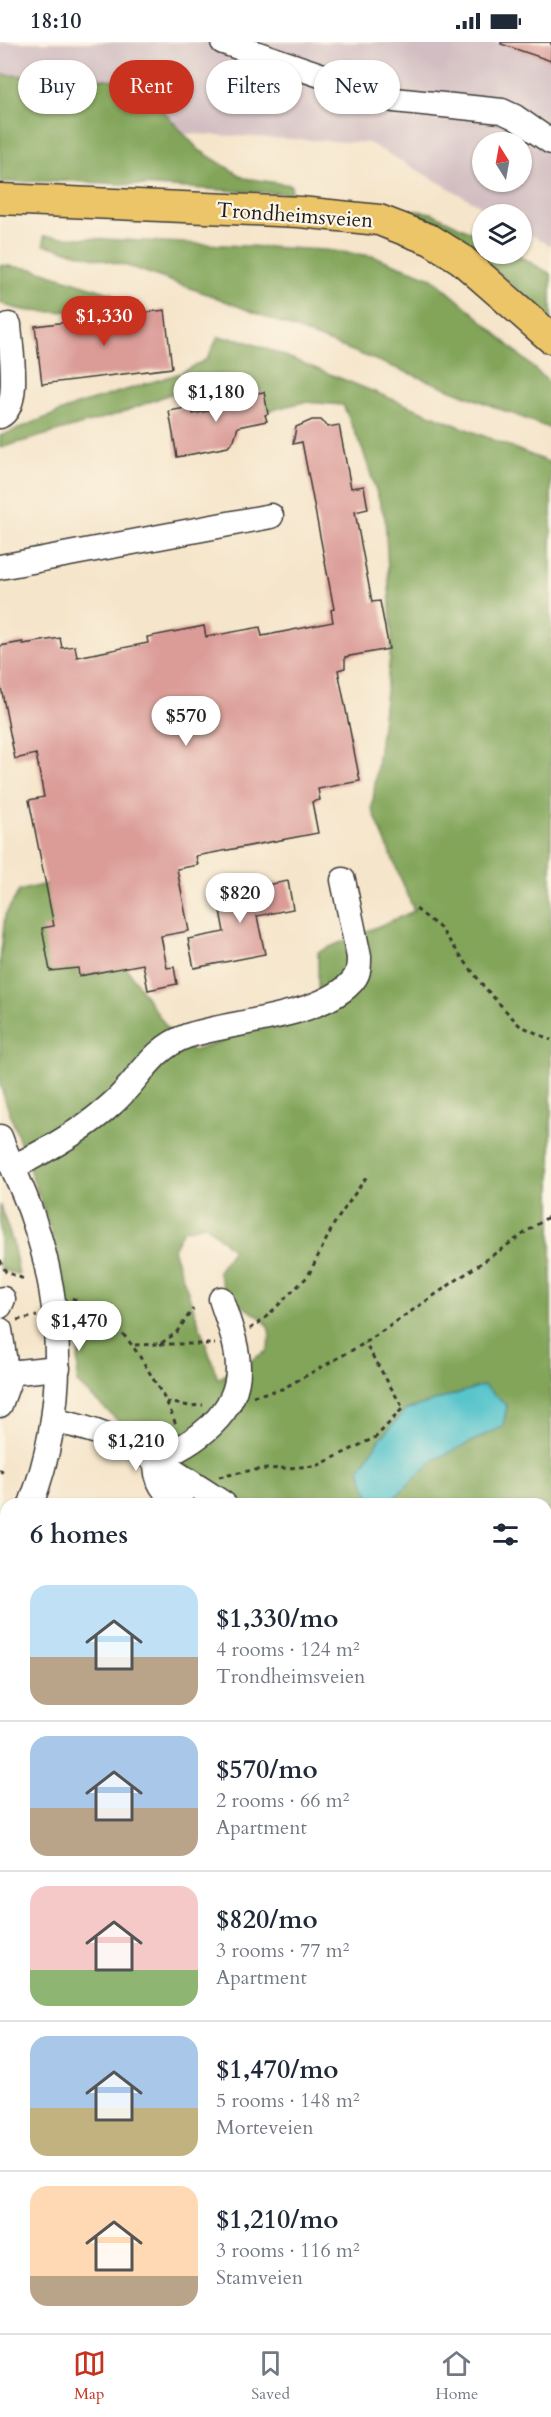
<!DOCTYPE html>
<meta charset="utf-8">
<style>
body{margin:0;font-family:Cardo,serif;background:#f2f2f3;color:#1f2937;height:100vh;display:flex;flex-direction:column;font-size:22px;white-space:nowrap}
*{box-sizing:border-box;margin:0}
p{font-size:20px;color:#747a83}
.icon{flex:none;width:33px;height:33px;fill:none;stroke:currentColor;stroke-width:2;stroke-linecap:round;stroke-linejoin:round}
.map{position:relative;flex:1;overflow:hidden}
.panel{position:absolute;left:0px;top:1456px;width:552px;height:836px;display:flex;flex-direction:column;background:#fff;border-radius:18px 18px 0 0;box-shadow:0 2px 4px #0004}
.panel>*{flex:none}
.top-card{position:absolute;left:18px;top:18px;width:516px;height:54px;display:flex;gap:12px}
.needle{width:39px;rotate:349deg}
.controls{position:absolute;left:472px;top:90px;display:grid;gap:12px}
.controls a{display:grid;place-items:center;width:60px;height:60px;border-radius:50%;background:#fff;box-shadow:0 2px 4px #0004;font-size:30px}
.price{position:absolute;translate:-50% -51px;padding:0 14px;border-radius:21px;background:#fff;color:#222;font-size:20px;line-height:39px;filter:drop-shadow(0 2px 3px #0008)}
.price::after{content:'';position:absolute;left:50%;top:36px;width:18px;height:14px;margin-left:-9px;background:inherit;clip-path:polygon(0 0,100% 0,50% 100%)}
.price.selected{background:#c8321e;color:#fff}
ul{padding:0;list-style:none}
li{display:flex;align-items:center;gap:18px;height:150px;padding:0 30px}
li+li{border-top:2px solid #e0e1e3}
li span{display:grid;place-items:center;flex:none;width:168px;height:120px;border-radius:18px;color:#555}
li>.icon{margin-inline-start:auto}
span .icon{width:72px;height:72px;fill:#fffc;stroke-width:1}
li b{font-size:26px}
h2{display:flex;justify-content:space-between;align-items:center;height:72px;padding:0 30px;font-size:26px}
.pill{padding:0 21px;border-radius:27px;background:#fff;box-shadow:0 2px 4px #0004;font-size:21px;line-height:54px}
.pill.selected{background:#c8321e;color:#fff}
.status{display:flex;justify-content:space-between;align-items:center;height:42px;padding:0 30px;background:#fff;direction:ltr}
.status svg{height:16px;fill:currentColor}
.menu{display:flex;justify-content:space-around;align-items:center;height:84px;border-top:2px solid #e0e1e3;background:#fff;font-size:16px;color:#747a83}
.menu a{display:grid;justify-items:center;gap:3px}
.menu .selected{color:#c8321e}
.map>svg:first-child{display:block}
</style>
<div class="status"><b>18:10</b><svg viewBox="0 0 49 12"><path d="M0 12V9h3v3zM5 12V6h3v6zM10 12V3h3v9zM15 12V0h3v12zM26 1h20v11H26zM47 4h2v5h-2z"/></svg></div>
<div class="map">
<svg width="551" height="2291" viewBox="0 0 551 2291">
<rect width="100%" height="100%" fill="#fcf5e5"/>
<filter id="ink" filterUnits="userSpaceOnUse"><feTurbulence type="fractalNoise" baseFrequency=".0167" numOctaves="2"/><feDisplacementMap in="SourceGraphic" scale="12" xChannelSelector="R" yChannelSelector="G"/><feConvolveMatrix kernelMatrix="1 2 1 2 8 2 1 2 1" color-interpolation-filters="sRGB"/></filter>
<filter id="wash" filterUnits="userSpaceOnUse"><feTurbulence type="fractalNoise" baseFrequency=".008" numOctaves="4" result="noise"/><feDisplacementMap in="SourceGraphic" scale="24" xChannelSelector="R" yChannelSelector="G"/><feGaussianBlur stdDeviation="1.35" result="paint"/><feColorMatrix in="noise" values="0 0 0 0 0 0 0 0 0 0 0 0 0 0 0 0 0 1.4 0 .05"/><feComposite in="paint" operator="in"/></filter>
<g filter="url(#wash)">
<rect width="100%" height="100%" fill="#f5e5ca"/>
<!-- industrial -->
<path fill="#d2bec2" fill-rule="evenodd" d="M0 0H551V204L522 188V172H495L369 101 0 82ZM483 100H522V140H483Z"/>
<!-- green -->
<g fill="#a3be64" stroke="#606d40" stroke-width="1.5">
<path d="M546 2008 551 2010V2063L546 2065Z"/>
<path d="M126 2286H188V2291H127Z"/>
</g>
<!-- forest -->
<g fill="#82a55a" stroke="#4f603b" stroke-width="1.5" fill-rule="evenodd">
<path d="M0 33 89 35 137 41 199 108 244 136 291 143 292 152 68 139 0 140Z"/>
<path d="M410 168 432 171 483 196V212H515L551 232V278L527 255 464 203 423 182Z"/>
<path d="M44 194 325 208 373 214 432 236 477 274 551 342V387L207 252 131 225 44 203Z"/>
<path d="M0 223 34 227 113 252 106 266C71 268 33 276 0 261Z"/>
<path d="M218 295 239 297 275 310 551 421V1467L546 1469V1462H237L137 1396 77 1341 80 1284 65 1269 62 1238 49 1183 0 1043V919L5 873 19 849 61 838 72 846 172 993 193 1009 318 966V910L414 869 372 767 392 598 385 476 363 409 343 363 304 360 267 369 232 339 181 348 118 372 0 406V394L77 363 181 331 207 317ZM206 1183 233 1208 218 1229C221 1236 223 1249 229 1254 249 1274 279 1272 267 1309L218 1337 173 1207 183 1188ZM507 1364 503 1384 434 1418Z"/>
<path d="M0 1163 13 1201 19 1233 0 1227Z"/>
<path d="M551 1499V1885L546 1888V1500Z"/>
<path d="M6 1744V2133L0 2113V1745Z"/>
</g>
<!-- water -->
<path fill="#58c5cc" stroke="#3a7074" stroke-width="1.5" d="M484 1343 507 1364 503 1384 434 1418 390 1460 370 1458 360 1427 380 1397 406 1368Z"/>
<g id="blocks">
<!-- building -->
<g fill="#db9c98">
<path d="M501 0H551V19L501 2Z"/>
<path d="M165 268 172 326 42 342 35 284Z"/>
<path d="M264 350 268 372 265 373 267 379 238 385 234 398 228 405 177 415 169 369 191 365 193 372 219 367 217 356Z"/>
<path d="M312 378H321L328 385 339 383 351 446 364 444 368 467 355 470 372 560 380 559 389 607 345 615V626L338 628 360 739 318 747 320 758 312 760 318 791 196 814 198 823 177 827 189 889 161 894 167 926 174 925 177 942 148 948 143 922 79 934 78 926 50 929 42 886 54 884 29 758 44 755 36 712 15 717 0 640V604L23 600V602L60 596 62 606 75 604 77 615 148 601 147 595 204 584 206 595 260 585 262 594 333 580 331 568 334 567 302 400 293 402 296 385Z"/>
<path d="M288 839 293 867 257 874 265 912 194 926 188 897 224 890 217 852Z"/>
</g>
</g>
</g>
<g filter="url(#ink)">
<use href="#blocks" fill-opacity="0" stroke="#3d3a36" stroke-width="1.5"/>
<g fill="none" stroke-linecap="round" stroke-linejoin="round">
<!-- minor casing -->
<g stroke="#3d3a36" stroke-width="27">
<g id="minor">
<path d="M223 0 394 58 502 69 515 75 551 100"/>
<path d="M0 374C22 364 10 304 9 283"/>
<path d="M0 525 271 474"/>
<path d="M0 1095C10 1122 24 1148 33 1176 65 1268 66 1370 31 1462"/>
<path d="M13 1125C48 1108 84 1088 113 1061 139 1038 152 1006 187 994 231 979 326 975 354 937 359 931 359 923 359 915L343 838"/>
<path d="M0 1264 3 1257"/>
<path d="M0 1288 8 1341 0 1363"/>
<path d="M8 1331 58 1326"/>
<path d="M54 1379C120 1390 169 1426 224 1462"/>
<path d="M182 1462C163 1450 155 1440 156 1417 194 1403 239 1371 238 1326 238 1303 228 1279 221 1257"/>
<path d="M546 1484 551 1482"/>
<path d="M0 1532 6 1520"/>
<path d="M546 1968 551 1966"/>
<path d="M546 1998 551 1999"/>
<path d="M0 2164 6 2178"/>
<path d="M546 2198 551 2197"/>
<path d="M103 2286 106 2291"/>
<path d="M342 2286 344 2291"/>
<path d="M444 2286 445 2291"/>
<path d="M43 2287 44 2291"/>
<path d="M248 2291V2286"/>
</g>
</g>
<!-- major casing -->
<g stroke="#3d3a36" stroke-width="33">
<path id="major" d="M0 157 300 170 379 178 431 198 461 217 551 296"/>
</g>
<!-- path -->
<g stroke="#3d3a36" stroke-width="3" stroke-dasharray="4.5 4.5" stroke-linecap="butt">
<path d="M416 867 440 886 484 945 519 983 551 998"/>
<path d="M0 1218 6 1230 24 1237"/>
<path d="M72 1256C117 1278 132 1299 156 1342 164 1355 172 1369 176 1384"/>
<path d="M17 1278 37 1274"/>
<path d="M250 1287 264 1277 308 1234 334 1182 367 1134"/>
<path d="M160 1302H215"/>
<path d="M135 1303 160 1302 176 1291 193 1267"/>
<path d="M253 1354 282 1347 365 1301 551 1173"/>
<path d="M166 1360 190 1364 203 1363"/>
<path d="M0 1427 3 1432"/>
<path d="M219 1435 253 1428 317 1424 376 1395 403 1366 365 1301"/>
<path d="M0 1499 6 1486"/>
<path d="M546 1564 551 1566"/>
<path d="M0 2198 6 2205"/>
</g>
<!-- minor -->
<use href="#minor" stroke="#fff" stroke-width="24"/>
<!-- major -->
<use href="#major" stroke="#edc569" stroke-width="30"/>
</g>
</g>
<g text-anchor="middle" stroke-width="4.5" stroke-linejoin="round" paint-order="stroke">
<!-- street labels -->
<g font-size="21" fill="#1c1c1c" stroke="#fcf5e5">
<text transform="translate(295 173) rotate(4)" y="7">Trondheimsveien</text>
</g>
</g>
</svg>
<div class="controls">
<a><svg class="needle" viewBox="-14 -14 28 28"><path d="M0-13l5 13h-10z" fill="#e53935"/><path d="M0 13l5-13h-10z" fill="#747a83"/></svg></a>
<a><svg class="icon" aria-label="layers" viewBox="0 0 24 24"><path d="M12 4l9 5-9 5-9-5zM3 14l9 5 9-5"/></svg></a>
</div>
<b class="price selected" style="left:104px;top:305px">$1,330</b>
<b class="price" style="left:216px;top:381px">$1,180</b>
<b class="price" style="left:186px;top:705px">$570</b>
<b class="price" style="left:240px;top:882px">$820</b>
<b class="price" style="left:79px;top:1310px">$1,470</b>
<b class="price" style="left:136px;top:1430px">$1,210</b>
<div class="top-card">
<a class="pill">Buy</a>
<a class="pill selected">Rent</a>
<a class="pill">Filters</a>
<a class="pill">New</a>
</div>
<section class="panel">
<h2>6 homes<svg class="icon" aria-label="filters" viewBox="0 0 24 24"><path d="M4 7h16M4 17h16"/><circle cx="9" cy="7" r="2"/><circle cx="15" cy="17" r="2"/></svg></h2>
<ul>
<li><span style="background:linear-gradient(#bfe0f5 60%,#b9a48a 0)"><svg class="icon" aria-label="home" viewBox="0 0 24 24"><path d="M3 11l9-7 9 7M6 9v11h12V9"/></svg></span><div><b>$1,330/mo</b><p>4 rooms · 124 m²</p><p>Trondheimsveien</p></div></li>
<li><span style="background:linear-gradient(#a9c7e8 60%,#b9a48a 0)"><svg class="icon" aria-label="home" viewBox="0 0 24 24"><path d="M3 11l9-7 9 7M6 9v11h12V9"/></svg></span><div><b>$570/mo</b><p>2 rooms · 66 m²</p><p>Apartment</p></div></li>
<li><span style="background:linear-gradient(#f6c9c9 70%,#8fb573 0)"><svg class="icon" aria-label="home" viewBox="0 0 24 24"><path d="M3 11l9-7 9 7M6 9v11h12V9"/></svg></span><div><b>$820/mo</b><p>3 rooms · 77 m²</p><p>Apartment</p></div></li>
<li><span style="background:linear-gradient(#a9c7e8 60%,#c2b280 0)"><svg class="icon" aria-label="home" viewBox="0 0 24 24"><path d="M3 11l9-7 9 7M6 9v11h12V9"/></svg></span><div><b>$1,470/mo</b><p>5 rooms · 148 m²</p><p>Morteveien</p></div></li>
<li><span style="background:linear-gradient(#ffd9b3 75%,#b9a48a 0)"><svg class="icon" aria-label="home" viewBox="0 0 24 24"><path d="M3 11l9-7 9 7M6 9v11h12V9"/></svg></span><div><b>$1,210/mo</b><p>3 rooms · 116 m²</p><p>Stamveien</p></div></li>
</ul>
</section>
</div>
<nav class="menu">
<a class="selected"><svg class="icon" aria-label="map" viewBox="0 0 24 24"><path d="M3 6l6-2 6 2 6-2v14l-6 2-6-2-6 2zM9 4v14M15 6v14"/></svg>Map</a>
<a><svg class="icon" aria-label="saved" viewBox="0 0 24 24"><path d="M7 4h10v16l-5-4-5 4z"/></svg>Saved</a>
<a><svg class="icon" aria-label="home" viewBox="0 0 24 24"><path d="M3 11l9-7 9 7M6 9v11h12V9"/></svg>Home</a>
</nav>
